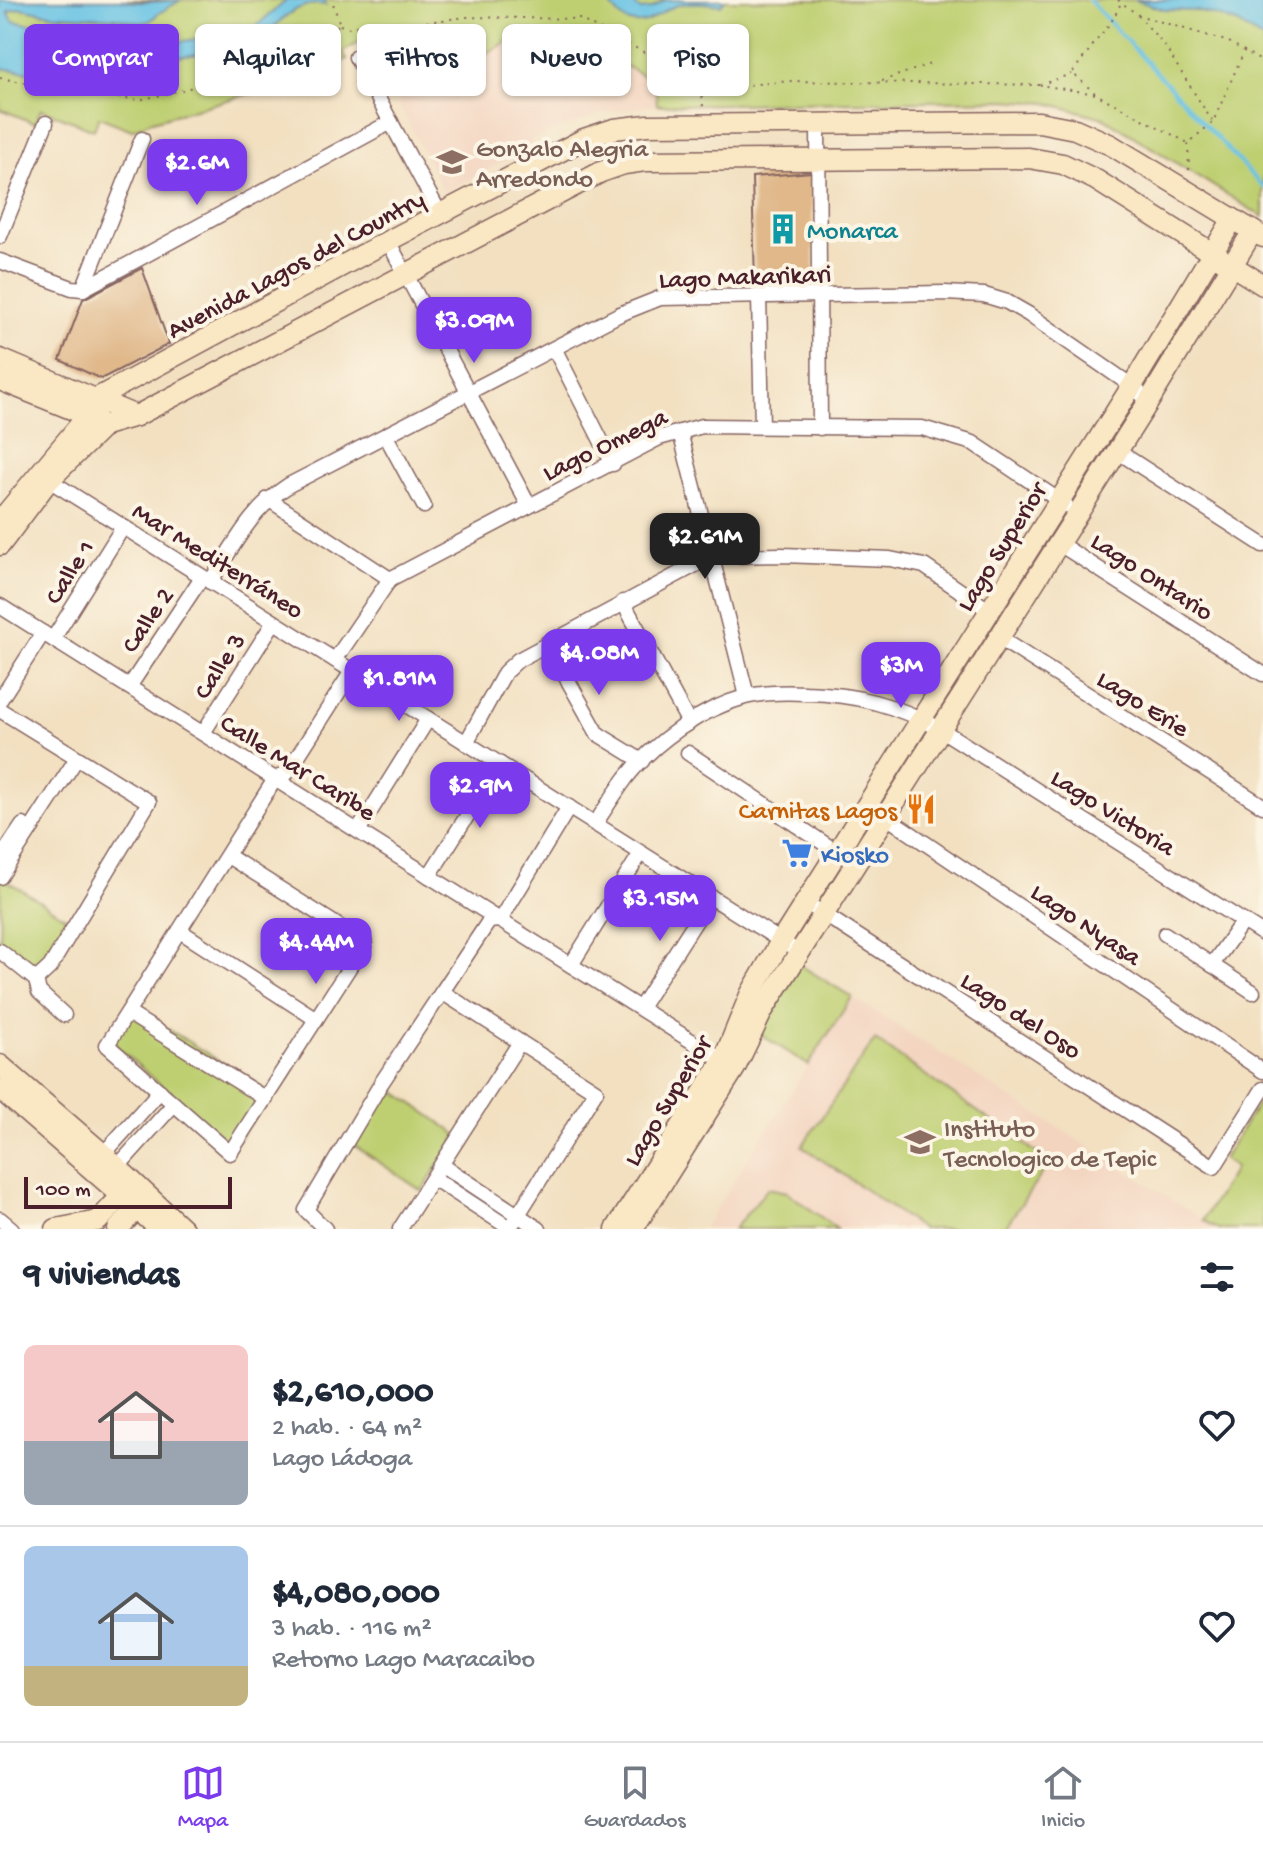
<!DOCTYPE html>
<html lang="es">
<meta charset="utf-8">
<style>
body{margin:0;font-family:"Gochi Hand",sans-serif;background:#f6f6f7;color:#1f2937;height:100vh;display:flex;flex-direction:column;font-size:30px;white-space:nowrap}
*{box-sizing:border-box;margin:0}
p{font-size:26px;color:#747a83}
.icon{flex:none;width:44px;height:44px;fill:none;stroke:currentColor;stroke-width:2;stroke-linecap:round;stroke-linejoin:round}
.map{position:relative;height:1229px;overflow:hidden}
.side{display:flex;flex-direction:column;background:#fff;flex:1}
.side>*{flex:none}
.hud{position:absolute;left:24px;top:24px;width:800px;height:72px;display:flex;gap:16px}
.scale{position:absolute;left:24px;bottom:20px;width:208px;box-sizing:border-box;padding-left:8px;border:4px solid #4a1f2b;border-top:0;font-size:22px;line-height:28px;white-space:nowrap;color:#4a1f2b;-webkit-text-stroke:6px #fcf5e5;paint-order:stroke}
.price{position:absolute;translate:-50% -68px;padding:0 18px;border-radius:16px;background:#7c3aed;color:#fff;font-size:26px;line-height:52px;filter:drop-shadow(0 2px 4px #0008)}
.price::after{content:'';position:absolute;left:50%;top:48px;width:24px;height:18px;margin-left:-12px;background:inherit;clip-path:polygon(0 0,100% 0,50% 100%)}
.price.active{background:#222;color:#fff}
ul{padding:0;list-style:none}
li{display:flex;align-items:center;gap:24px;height:200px;padding:0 24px}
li+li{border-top:2px solid #e0e1e3}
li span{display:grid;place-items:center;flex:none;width:224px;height:160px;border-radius:12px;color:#555}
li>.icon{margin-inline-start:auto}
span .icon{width:96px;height:96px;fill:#fffc;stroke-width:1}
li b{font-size:34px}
h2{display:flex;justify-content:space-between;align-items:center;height:96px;padding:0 24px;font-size:34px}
.tag{padding:0 28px;border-radius:12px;background:#fff;box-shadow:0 2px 6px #0004;font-size:28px;line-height:72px}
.tag.active{background:#7c3aed;color:#fff}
.dock{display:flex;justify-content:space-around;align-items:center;height:112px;border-top:2px solid #e0e1e3;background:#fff;font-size:22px;color:#747a83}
.dock a{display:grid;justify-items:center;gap:4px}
.dock .active{color:#7c3aed}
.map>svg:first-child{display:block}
</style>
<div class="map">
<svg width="1263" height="1229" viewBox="0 0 1263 1229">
<rect width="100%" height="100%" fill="#fcf5e5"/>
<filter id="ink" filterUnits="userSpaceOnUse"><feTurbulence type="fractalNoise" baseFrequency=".0125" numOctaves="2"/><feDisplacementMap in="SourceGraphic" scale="16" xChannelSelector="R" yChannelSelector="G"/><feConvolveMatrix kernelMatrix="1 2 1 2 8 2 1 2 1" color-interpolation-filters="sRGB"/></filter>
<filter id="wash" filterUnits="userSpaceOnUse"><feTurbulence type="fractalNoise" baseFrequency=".006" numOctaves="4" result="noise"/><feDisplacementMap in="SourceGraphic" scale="32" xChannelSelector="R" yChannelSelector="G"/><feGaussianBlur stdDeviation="1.8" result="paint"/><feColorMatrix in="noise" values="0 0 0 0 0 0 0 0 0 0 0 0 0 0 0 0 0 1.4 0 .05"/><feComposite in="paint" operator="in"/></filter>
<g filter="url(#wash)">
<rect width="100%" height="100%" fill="#f2e0c1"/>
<!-- built -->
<g fill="#f3d4bf">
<path d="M515 37 576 38 655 82 657 105 601 113 531 140 534 146 444 192 380 67 483 55Z"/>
<path d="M852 997 1218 1229H703Z"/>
</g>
<!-- green -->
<g fill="#becf71" stroke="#84774e" stroke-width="2">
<path d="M0 0H1263V217L1104 118 1047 103 1005 100 657 105 655 82 575 38 516 37 483 55 380 67 368 37 343 52 347 59 320 74 149 122 132 130 99 117 94 130 41 109 35 123 0 109Z"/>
<path d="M1 877 73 922 36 973 0 943Z"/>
<path d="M800 965 852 997 808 1065 760 1034Z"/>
<path d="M131 1006 269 1092 233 1148 109 1040Z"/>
<path d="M875 1040 1050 1162 1004 1229H922L802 1146Z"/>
<path d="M386 1085 458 1135 422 1191 349 1142Z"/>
<path d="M1263 1095V1229H1218L1203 1220 1235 1168 1223 1159Z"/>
<path d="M768 1188 787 1192 837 1229H734Z"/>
</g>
<!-- water -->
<g fill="#66c2e4" stroke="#587088" stroke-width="2">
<path d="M0 0H124C134 5 167 0 181 0L159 13 150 21 139 23 116 18 56 15 20 8 8 11 13 21 38 26 62 22 74 24 164 44 250 31 287 0H325L326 5C294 0 276 24 258 46L247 43 236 49 162 59 69 33 47 38 40 48 41 60 90 72V80L0 68Z"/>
<path d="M605 0H629L641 10 650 9 666 0H725L721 5C706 3 693 1 678 5 658 11 649 30 627 21 618 17 613 6 605 0Z"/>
<path d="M1135 0H1263V40L1239 24 1218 16 1197 11 1165 10Z"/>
</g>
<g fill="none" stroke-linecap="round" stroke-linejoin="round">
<!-- stream -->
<path stroke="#66c2e4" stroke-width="4" d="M1089 0 1263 187"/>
</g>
<g id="blocks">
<!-- building -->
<g fill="#e0b88a">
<path d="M811 172 814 282H755L752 177Z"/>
<path d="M142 268 169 344 101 379 60 360 83 299Z"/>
</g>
</g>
</g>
<g filter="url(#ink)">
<use href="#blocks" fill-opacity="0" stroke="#856360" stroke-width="2"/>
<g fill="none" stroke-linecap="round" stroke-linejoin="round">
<!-- street casing -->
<g stroke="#856360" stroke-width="17">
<g id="street">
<path d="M356 57 440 214"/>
<path d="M818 123 820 428"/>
<path d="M0 236 46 123"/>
<path d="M388 241 529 506"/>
<path d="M0 261 72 288 83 289 391 122"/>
<path d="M83 289 142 139"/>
<path d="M759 297 762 426"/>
<path d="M555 350 613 464"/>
<path d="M680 432 747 696"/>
<path d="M386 436 424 506"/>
<path d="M1117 451 1263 545"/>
<path d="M41 475 789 946"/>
<path d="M268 499 390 579"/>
<path d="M1058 543 1263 674"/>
<path d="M210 582C235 544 250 510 289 485L620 314 660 298 945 293 984 295 1007 302 1028 314 1132 386 1149 401"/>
<path d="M623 602 689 723"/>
<path d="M0 606 728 1064"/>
<path d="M999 638 1263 806"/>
<path d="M53 639 123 527"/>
<path d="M547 643 598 734 642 761"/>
<path d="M335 660 390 579 659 438 702 426 922 428 973 443 1066 505"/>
<path d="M129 687 202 577"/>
<path d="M0 700 43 633"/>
<path d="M0 710 149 802 50 967 36 980 0 951"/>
<path d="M203 733 274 622"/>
<path d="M466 743 505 672 518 660 712 556 782 555 890 559 924 566 990 611"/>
<path d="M688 753 837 852"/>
<path d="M885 816 1263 1071"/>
<path d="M595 824C605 809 615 793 626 778 654 742 701 709 745 697 764 692 787 692 806 693 855 694 897 705 940 729L1263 934"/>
<path d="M358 831 428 719"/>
<path d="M228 856 365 943 230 1153 107 1045 275 779 287 773 352 671"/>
<path d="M0 859 23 825"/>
<path d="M429 876 500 764"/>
<path d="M0 877 77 758"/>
<path d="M805 902 1214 1167 1263 1089"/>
<path d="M180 931 316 1019"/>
<path d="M1165 934 1253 992"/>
<path d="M571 965 641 853"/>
<path d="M1212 965 1243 921"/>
<path d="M36 980 39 992 64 1015"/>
<path d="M442 992 489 921 500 920 569 807"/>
<path d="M640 1008 711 897"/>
<path d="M128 1013 266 1099"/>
<path d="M99 1159 160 1091"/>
<path d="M442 1165 539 1229"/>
<path d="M111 1174 174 1104"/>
<path d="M433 1178 511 1229"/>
<path d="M0 1219 12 1229"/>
<path d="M325 1229 306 1210 382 1082 442 992 596 1091 509 1229"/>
<path d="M400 1229 520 1042"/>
</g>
</g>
<!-- secondary casing -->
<g stroke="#856360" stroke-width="23">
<g id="secondary">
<path d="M0 359 136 416"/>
<path d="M0 380 96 419"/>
<path d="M0 521 89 414 97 398 388 241 584 139 614 129 647 125 1039 122 1075 129 1111 145 1263 237"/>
<path d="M0 545 49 480 105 425 136 416 601 172 624 164 645 161 1029 158 1063 164 1096 180 1263 285"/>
<path d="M0 1065 103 1154 183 1229"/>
<path d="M0 1089 160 1229"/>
<path d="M56 1229 98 1221 132 1185"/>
<path d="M118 1229 145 1200"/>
<path d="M616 1229 723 1061 750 995 781 941 1132 386 1233 219"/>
<path d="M633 1229 735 1068 763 1010 1149 401 1253 231"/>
</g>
</g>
<!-- path -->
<g stroke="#856360" stroke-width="2" stroke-dasharray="2 6" stroke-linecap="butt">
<path d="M1118 0 1138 15 1229 42 1263 62"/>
<path d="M1138 15 1164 45 1212 121"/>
<path d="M340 25 350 28 363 24 386 27 467 17 579 19 675 68 701 71 703 107"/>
<path d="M0 78 93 95 139 100 187 89 340 25 332 0"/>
<path d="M882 81 933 63"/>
<path d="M1040 85 1071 74"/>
<path d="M702 89 791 81 1039 85 1096 94 1188 143"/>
<path d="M1095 93 1072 73 1113 19 1120 5"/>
<path d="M1189 170 1188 143 1213 122 1245 49"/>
</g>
<!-- street -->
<use href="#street" stroke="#fff" stroke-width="14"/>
<!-- secondary -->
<use href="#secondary" stroke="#fae7c3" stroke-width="20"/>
</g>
</g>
<!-- icons -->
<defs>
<g id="school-bare" transform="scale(2.4)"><path d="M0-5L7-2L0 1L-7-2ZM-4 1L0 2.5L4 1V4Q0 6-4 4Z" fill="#8d6e63" stroke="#fcf5e5" stroke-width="2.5" paint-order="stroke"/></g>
<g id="building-bare" transform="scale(2.4)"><path d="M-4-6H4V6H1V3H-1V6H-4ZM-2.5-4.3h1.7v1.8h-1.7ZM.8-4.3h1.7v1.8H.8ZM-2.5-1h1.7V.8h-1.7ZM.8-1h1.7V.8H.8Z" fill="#0f9aa8" stroke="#fcf5e5" stroke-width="2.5" paint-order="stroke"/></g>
<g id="restaurant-bare" transform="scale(2.4)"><path d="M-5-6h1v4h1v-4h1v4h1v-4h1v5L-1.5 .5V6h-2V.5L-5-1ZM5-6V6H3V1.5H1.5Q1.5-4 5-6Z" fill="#e8710a" stroke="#fcf5e5" stroke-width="2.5" paint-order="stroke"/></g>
<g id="supermarket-bare" transform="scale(2.4)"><path d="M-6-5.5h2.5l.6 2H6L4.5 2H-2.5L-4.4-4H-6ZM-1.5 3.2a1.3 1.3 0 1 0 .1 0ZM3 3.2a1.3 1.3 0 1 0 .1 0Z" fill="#3f7fe0" stroke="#fcf5e5" stroke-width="2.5" paint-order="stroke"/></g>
<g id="university-bare" transform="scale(2.4)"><path d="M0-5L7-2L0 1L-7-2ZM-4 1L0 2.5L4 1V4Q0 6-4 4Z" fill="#8d6e63" stroke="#fcf5e5" stroke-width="2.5" paint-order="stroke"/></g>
</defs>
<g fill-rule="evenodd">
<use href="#school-bare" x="452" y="162"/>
<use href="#building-bare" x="783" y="229"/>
<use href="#restaurant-bare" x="921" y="809"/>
<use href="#supermarket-bare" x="797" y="853"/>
<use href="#university-bare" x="920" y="1142"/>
</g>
<g text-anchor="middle" stroke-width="8" stroke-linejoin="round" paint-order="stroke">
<!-- education labels -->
<g font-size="26" fill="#785e54" stroke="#fcf5e5" text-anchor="start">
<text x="476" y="156">Gonzalo Alegria<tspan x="476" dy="30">Arredondo</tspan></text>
<text x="944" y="1136">Instituto<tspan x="944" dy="30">Tecnologico de Tepic</tspan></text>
</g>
<!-- culture labels -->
<g font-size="26" fill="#0d838f" stroke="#fcf5e5" text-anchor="start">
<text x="807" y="238">Monarca</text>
</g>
<!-- street labels -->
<g font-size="26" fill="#4a1f2b" stroke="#fcf5e5">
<text transform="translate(295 263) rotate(-28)" y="9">Avenida Lagos del Country</text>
<text transform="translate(745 275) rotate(-2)" y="9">Lago Makarikari</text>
<text transform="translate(604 443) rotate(-26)" y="9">Lago Omega</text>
<text transform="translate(1000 546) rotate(-58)" y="9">Lago Superior</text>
<text transform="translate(219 559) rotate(32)" y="9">Mar Mediterráneo</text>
<text transform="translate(68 571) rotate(-58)" y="9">Calle 1</text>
<text transform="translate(1153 575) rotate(33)" y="9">Lago Ontario</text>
<text transform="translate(146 619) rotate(-56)" y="9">Calle 2</text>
<text transform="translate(218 665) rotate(-57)" y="9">Calle 3</text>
<text transform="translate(1144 702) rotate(32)" y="9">Lago Erie</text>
<text transform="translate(299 766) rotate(32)" y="9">Calle Mar Caribe</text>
<text transform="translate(1114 811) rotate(32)" y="9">Lago Victoria</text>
<text transform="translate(1087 923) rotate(34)" y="9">Lago Nyasa</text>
<text transform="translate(1022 1014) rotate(33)" y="9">Lago del Oso</text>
<text transform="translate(666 1100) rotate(-59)" y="9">Lago Superior</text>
</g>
<!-- food labels -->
<g font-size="26" fill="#c56008" stroke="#fcf5e5" text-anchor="end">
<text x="897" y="818">Carnitas Lagos</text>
</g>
<!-- shop labels -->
<g font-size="26" fill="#366cbe" stroke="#fcf5e5" text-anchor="start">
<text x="821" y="862">Kiosko</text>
</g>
</g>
</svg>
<div class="scale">100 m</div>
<b class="price" style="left:197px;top:207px">$2.6M</b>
<b class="price" style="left:474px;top:365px">$3.09M</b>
<b class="price active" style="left:705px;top:581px">$2.61M</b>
<b class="price" style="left:599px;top:697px">$4.08M</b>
<b class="price" style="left:901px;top:710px">$3M</b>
<b class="price" style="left:399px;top:723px">$1.81M</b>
<b class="price" style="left:480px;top:830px">$2.9M</b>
<b class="price" style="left:660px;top:943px">$3.15M</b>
<b class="price" style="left:316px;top:986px">$4.44M</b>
<div class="hud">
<a class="tag active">Comprar</a>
<a class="tag">Alquilar</a>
<a class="tag">Filtros</a>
<a class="tag">Nuevo</a>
<a class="tag">Piso</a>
</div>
</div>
<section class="side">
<h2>9 viviendas<svg class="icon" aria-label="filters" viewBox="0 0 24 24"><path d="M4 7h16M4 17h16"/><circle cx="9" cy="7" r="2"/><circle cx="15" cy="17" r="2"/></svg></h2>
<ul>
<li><span style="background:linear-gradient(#f6c9c9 60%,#9aa5b1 0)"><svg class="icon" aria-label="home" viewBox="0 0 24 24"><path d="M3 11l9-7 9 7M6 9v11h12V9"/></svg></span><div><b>$2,610,000</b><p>2 hab. · 64 m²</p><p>Lago Ládoga</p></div><svg class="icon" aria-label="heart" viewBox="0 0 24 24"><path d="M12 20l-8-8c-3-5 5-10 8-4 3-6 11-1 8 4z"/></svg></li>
<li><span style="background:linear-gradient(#a9c7e8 75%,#c2b280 0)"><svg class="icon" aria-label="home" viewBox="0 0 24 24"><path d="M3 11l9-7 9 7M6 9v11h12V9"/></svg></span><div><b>$4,080,000</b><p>3 hab. · 116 m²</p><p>Retorno Lago Maracaibo</p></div><svg class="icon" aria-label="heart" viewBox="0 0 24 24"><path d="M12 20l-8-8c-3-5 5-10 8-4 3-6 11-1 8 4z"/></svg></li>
</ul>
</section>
<nav class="dock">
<a class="active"><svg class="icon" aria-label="map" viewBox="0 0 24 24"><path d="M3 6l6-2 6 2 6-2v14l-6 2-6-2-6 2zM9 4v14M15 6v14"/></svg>Mapa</a>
<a><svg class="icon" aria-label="saved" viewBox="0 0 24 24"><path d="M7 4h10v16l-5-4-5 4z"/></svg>Guardados</a>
<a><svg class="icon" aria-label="home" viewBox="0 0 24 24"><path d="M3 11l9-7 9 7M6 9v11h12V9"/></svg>Inicio</a>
</nav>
